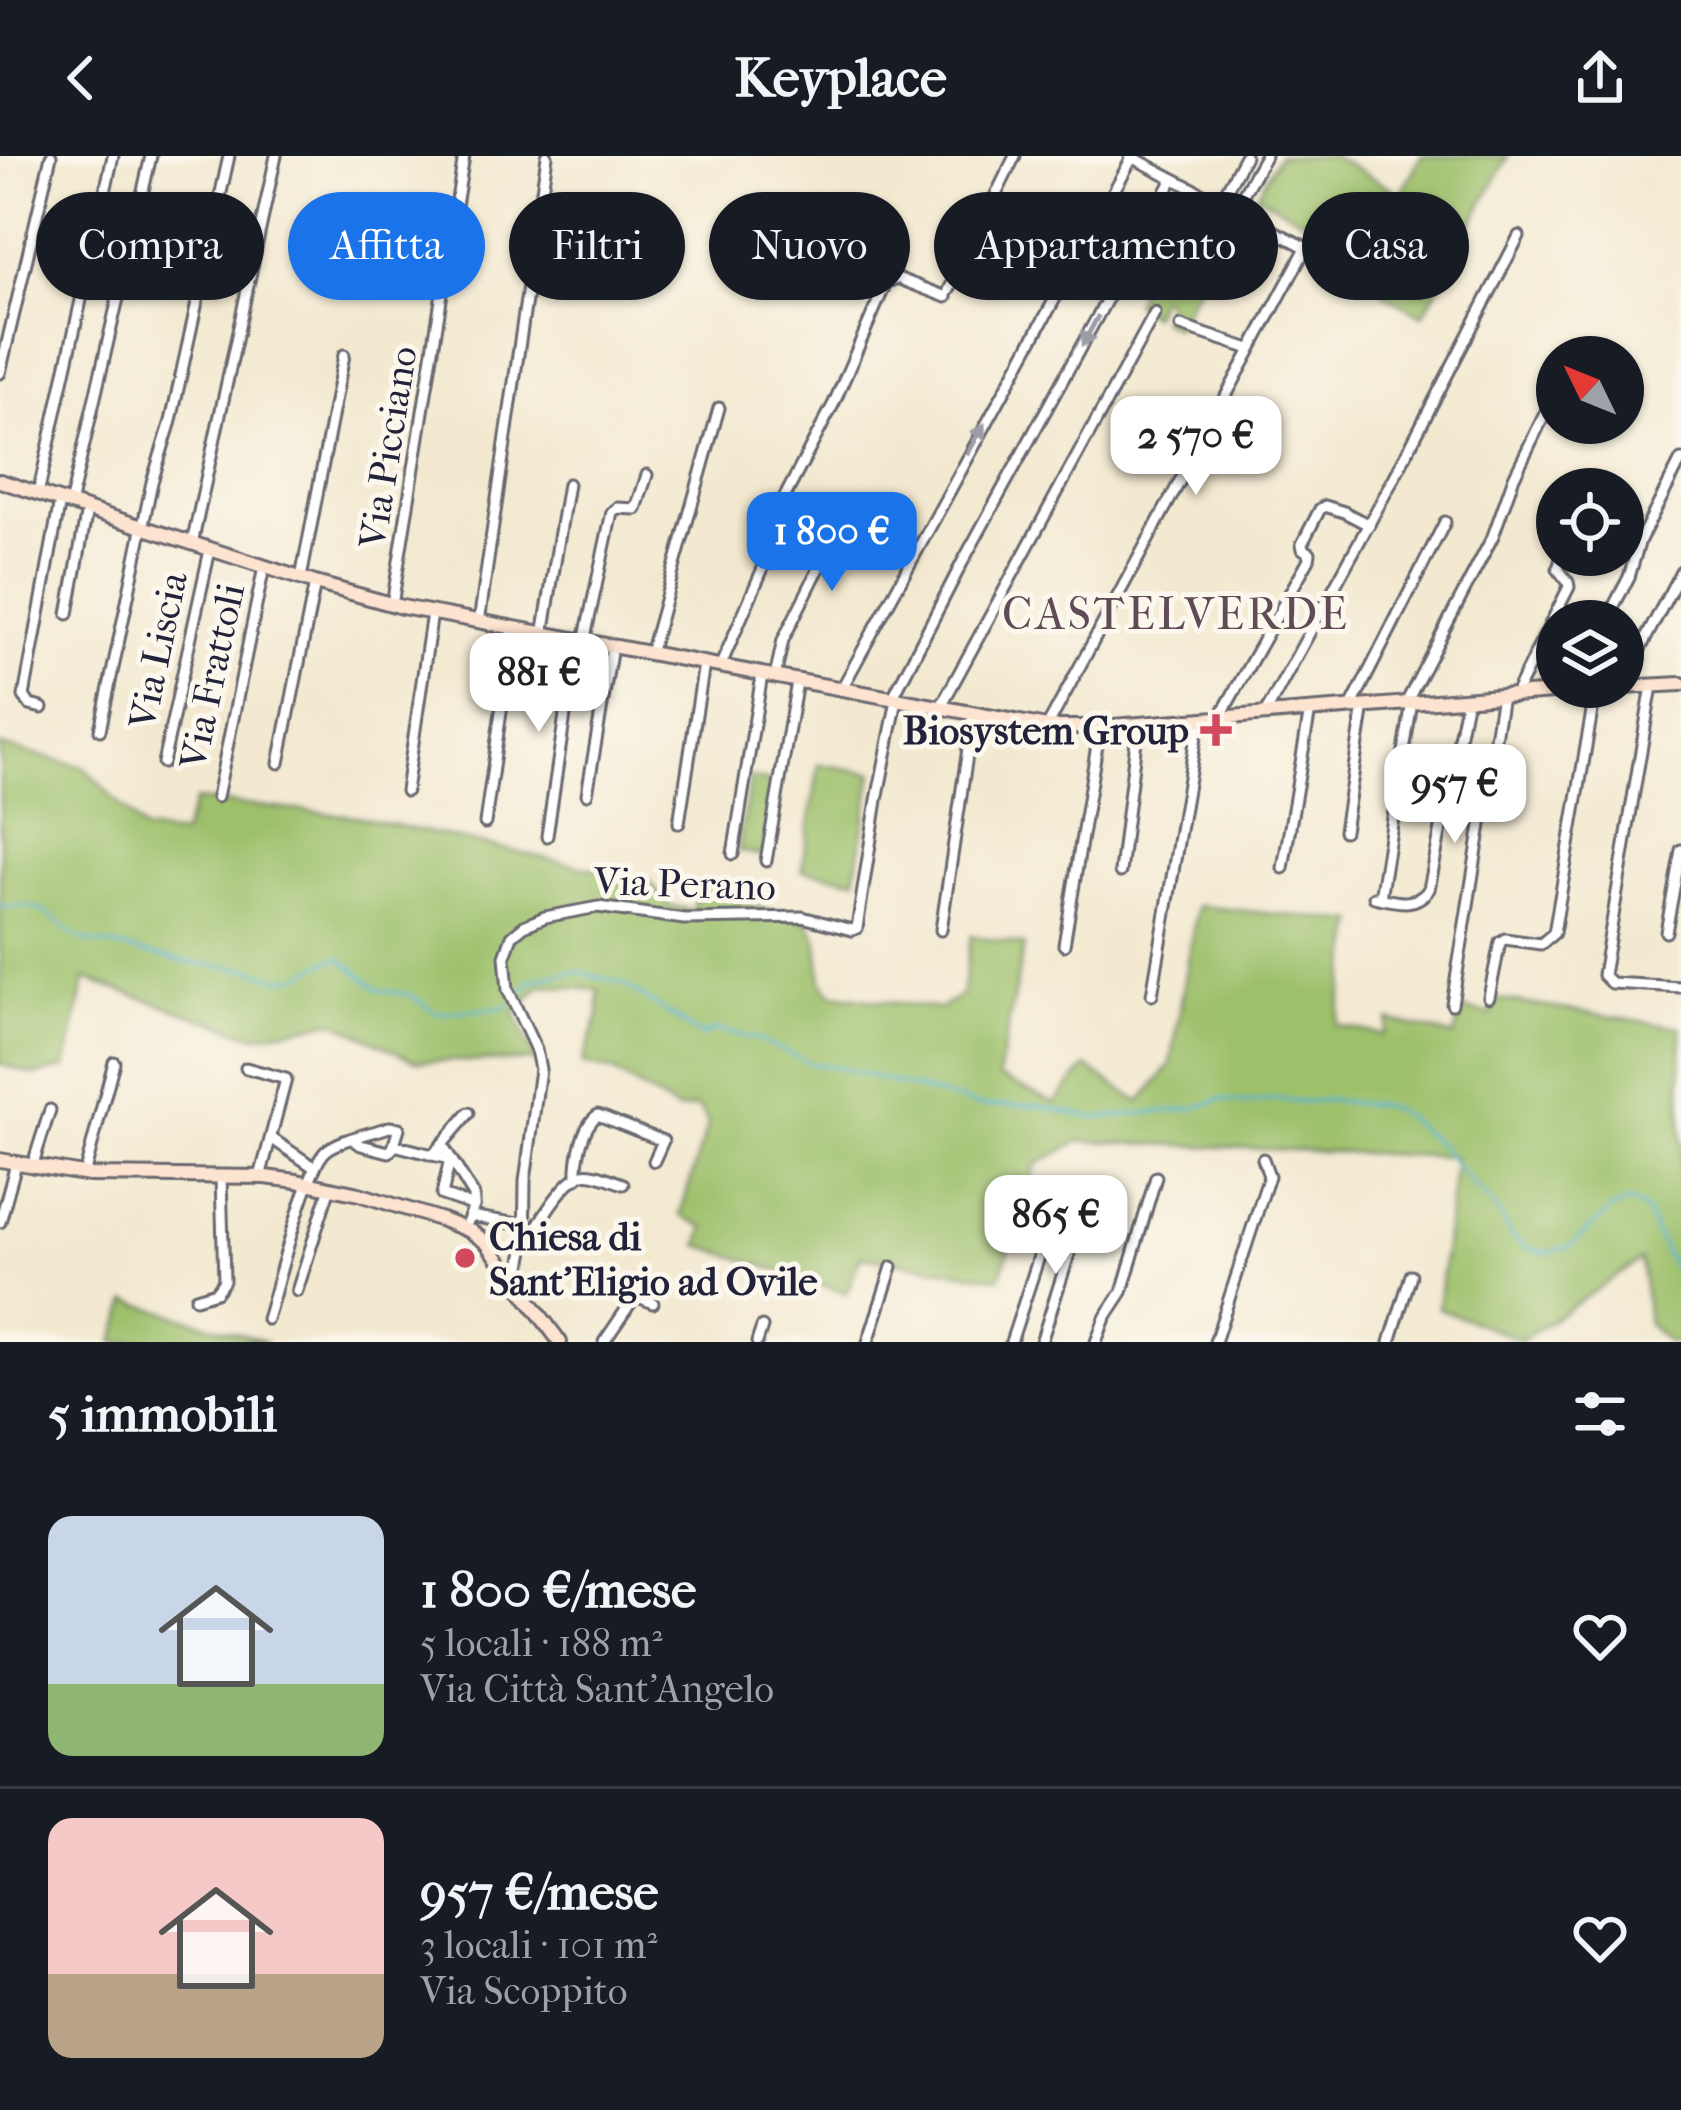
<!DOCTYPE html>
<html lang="it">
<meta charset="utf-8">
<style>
body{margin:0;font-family:"IM FELL French Canon",serif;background:#242831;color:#f1f3f6;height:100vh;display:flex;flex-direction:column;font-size:45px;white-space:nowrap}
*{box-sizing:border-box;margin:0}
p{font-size:39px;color:#9ea1a6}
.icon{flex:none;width:66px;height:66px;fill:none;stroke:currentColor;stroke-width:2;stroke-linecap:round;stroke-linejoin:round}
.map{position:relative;height:1186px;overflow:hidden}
.sheet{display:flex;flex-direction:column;background:#171b24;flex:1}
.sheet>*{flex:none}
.hud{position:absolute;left:36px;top:36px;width:1611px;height:108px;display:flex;gap:24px}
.needle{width:78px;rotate:313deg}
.controls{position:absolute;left:1536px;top:180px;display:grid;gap:24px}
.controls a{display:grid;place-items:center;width:108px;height:108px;border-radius:50%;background:#171b24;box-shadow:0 3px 9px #0004;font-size:60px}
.price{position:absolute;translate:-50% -102px;padding:0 27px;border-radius:24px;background:#fff;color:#222;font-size:39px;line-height:78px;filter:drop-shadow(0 3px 6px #0008)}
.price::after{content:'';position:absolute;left:50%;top:72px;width:36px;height:27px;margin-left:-18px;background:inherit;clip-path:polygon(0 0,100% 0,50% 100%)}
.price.active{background:#1a73e8;color:#fff}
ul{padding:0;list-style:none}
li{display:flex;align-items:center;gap:36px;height:300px;padding:0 48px}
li+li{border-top:3px solid #363941}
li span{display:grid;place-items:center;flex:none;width:336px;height:240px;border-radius:24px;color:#555}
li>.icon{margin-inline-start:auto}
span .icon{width:144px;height:144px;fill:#fffc;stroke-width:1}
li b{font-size:51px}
h2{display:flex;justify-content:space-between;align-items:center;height:144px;padding:0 48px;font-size:51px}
.pill{padding:0 42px;border-radius:54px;background:#171b24;box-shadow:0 3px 9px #0004;font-size:42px;line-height:108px}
.pill.active{background:#1a73e8;color:#fff}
header{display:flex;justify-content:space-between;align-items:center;height:156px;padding:0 48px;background:#171b24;font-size:54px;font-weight:700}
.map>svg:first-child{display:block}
</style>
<header><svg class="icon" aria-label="back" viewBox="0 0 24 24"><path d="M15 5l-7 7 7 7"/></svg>Keyplace<svg class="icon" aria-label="share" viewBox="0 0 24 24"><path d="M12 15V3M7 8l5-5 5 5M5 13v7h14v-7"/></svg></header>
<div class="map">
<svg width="1681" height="1186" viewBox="0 0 1681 1186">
<rect width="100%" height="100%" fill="#fbf7ec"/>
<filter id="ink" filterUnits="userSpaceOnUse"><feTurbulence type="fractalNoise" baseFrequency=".00833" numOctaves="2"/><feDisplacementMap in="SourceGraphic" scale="24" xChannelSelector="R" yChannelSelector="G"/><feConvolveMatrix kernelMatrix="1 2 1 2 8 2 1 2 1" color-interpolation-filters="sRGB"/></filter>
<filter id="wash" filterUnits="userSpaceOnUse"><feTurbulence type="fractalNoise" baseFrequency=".004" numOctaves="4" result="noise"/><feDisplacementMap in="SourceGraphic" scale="48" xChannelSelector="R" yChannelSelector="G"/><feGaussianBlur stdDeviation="2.7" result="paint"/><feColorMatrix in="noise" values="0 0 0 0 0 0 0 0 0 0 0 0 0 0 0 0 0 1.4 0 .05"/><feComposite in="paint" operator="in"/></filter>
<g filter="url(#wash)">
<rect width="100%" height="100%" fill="#f3e9d0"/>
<!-- green -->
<g fill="#9dc06a" stroke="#607152" stroke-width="3">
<path d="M1278 0H1332L1393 33 1360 95 1257 39Z"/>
<path d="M1421 0H1508L1423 159 1383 138 1388 129 1359 114Z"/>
<path d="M1164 45 1226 81 1175 172 1160 163 1166 154 1165 144 1160 141 1151 159 1134 147 1139 135 1121 124Z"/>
<path d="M0 590 84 611 144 675 182 679 195 644 354 660 649 725 670 750 693 755 698 727 725 730 735 744 809 766 818 785 822 826 832 838 940 853 962 839 971 780 1024 789 998 921 1055 947 1086 911 1140 946 1171 909 1197 750 1356 766 1337 869 1384 879 1389 864 1454 880 1461 853 1491 858 1495 843 1681 871V1186H1668L1648 1168 1641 1104 1521 1184 1438 1152 1455 1001 1080 985 1036 1009 1000 1122 860 1100 847 1137 699 1089 705 1071 680 1059 708 967 698 951 677 954 611 915 582 908 599 859V834L541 829 515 857 536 905H416L334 865 255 880 85 823 66 912 35 919 0 908Z"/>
<path d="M819 608 873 617 855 723 802 714Z"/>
<path d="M750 622 776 627 764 700 738 695Z"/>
<path d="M128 1145 267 1186H114Z"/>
</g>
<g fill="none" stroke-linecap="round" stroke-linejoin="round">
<!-- stream -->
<g stroke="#53b4d2" stroke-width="3">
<path d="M0 751C10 751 22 749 31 751 52 755 64 775 83 784L187 806 250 813 281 823 297 821 326 806 341 802 379 834 408 838 437 857 504 852 510 848"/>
<path d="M517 842 532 824 575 815 622 827 701 880 715 874 756 883 812 908 838 911 980 950 1033 949 1096 962 1195 952 1222 943 1246 947 1278 943 1305 946 1326 944 1380 949 1396 954 1440 989 1463 1018 1496 1053 1512 1081 1527 1092 1546 1097 1569 1091 1612 1053 1627 1046 1637 1049 1646 1056 1670 1106 1681 1119"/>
</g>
</g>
</g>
<g filter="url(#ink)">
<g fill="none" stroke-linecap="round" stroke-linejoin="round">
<!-- street casing -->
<g stroke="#6b686f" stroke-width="15">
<g id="street">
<path d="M1130 0 1380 130"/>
<path d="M1239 45 1225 37 1245 0"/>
<path d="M1234 54 1265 0"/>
<path d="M949 134 1015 0"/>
<path d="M1181 170 1250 193"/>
<path d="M0 217 51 0"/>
<path d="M38 338 113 0"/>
<path d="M70 349 151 0"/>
<path d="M778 355 840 370"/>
<path d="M192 388 276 0"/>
<path d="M301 422 344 199"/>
<path d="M392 449 464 0"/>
<path d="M68 458 87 354"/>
<path d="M1606 465 1629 421 1640 384 1681 304"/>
<path d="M479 466 547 0"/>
<path d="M543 479 568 328"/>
<path d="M584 486 612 356 617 352 636 353 647 319"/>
<path d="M650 498 719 252"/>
<path d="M720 511 767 403 782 346 834 247 886 127 897 122 946 141"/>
<path d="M775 521 783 484 842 366 852 363 897 370"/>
<path d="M1623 526 1681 415"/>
<path d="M1652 530 1603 819 1611 827 1681 831"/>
<path d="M841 534 1133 0"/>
<path d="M1515 538 1569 431 1568 426 1558 413 1562 399"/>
<path d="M892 543 962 407 1173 23"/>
<path d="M1406 547 1493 380 1514 321 1554 239"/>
<path d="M1351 551 1445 366"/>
<path d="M42 552 30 549 24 540 60 345"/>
<path d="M940 552 1155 157"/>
<path d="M1265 558 1394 322 1519 80"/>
<path d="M1220 561 1309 403 1310 397 1303 393 1302 388 1320 353 1325 350 1344 356 1369 369"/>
<path d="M1047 571 1306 92"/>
<path d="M100 574 152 326 171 265 229 0"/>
<path d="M163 607 210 394"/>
<path d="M279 607 315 427"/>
<path d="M406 635 432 457"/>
<path d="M587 638 612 491"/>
<path d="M217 641 264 411"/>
<path d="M485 667 513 472"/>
<path d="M679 667 704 508"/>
<path d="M1344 675 1364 550"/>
<path d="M547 680 576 485"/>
<path d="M733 698 762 519"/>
<path d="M766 705 797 526"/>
<path d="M1283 712 1310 554"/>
<path d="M1120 716 1138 568"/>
<path d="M1374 741C1395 745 1415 753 1429 733L1467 542"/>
<path d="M1380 742 1412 546"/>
<path d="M941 774 973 559"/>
<path d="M1666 776 1681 694"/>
<path d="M1064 789 1100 571"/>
<path d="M1152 839 1199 563"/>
<path d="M1489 841 1500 786 1505 783 1541 788 1554 777 1596 532"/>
<path d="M1452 848 1502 539"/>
<path d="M246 912 286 923 260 1021"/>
<path d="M271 982 315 1012"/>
<path d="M442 988 474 1040V1050L465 1072"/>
<path d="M394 989 433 999"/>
<path d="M450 1003 433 999 469 957"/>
<path d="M450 1003 442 1039 474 1050"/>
<path d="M32 1011 50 954"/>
<path d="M84 1019 114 906"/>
<path d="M577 1022C576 1003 582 970 598 959L663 985 654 1005"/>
<path d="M470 1060 524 1069"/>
<path d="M0 1066 16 1008"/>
<path d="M527 1089C535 1072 564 1023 583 1018 594 1015 613 1025 623 1028"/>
<path d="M518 1126 524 1094 525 1025 540 913 536 894 508 834 505 800 512 780 524 770 545 761 598 751 684 763 802 761 852 774 857 772 877 644 897 544"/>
<path d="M297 1135 330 1031"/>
<path d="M196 1142 216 1136 224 1125 221 1021"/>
<path d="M267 1163C277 1132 306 1010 327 994 343 982 370 978 389 971L399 972 393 992 389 996 361 989 354 984"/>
<path d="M604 1186 634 1142 639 1141 653 1147"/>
<path d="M757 1186 762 1171"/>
<path d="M868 1186 892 1111"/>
<path d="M1011 1186 1058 1043"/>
<path d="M1041 1186 1083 1055"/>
<path d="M1096 1186 1105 1162 1122 1136 1156 1021"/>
<path d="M1215 1186 1269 1020 1263 1003"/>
<path d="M1390 1186 1411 1119"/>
</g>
</g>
<!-- secondary casing -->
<g stroke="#6b686f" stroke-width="18">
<g id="secondary">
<path d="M0 325 315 427 402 451 1047 571H1100L1617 531"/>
<path d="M1623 531 1681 528"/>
<path d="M0 1004 89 1019 265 1021 297 1025 359 1038 442 1064 470 1075 486 1086 560 1186"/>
</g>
</g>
<!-- street -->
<use href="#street" stroke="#fff" stroke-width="9"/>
<!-- secondary -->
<use href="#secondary" stroke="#fde4d1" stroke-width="12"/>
</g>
<!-- one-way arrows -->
<defs><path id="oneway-solid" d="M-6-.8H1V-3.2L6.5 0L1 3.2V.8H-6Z" transform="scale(3)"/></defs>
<g fill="#9c9ca7">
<use href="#oneway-solid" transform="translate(1090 175) rotate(118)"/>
<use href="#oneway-solid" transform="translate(976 283) rotate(-61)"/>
</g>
</g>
<!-- markers -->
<g fill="#d1495b" stroke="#fbf7ec" stroke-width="4.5">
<path d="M1210 556h12v12h12v12h-12v12h-12v-12h-12v-12h12z"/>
<circle cx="465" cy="1102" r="12"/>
</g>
<g text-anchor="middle" stroke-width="10" stroke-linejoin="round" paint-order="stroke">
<!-- street labels -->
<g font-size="39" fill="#22223b" stroke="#fbf7ec">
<text transform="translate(387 291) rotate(-81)" y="14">Via Picciano</text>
<text transform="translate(157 494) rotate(-78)" y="14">Via Liscia</text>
<text transform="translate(211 520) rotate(-78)" y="14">Via Frattoli</text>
<text transform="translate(685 727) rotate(2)" y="14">Via Perano</text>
</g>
<!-- poi labels -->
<g font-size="39" font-weight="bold" fill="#22223b" stroke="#fbf7ec" text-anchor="end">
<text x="1189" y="588">Biosystem Group</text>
<text x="489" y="1094" text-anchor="start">Chiesa di<tspan x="489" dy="45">Sant’Eligio ad Ovile</tspan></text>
</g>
<!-- quarter labels -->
<g font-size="45" letter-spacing="3" fill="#604b57" stroke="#fbf7ec">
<text x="1176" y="473">CASTELVERDE</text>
</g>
</g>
</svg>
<div class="controls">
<a><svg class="needle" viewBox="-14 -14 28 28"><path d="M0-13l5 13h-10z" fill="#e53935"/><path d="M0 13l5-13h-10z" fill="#9ea1a6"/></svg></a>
<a><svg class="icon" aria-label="locate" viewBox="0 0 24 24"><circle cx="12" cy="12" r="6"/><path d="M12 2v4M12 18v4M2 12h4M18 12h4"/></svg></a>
<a><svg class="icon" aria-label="layers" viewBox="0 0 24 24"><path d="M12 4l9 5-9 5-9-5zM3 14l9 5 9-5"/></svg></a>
</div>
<b class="price" style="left:1196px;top:342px">2 570 €</b>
<b class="price active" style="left:832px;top:438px">1 800 €</b>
<b class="price" style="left:539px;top:579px">881 €</b>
<b class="price" style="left:1455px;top:690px">957 €</b>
<b class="price" style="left:1056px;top:1121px">865 €</b>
<div class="hud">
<a class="pill">Compra</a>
<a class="pill active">Affitta</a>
<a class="pill">Filtri</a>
<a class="pill">Nuovo</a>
<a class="pill">Appartamento</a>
<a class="pill">Casa</a>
</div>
</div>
<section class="sheet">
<h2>5 immobili<svg class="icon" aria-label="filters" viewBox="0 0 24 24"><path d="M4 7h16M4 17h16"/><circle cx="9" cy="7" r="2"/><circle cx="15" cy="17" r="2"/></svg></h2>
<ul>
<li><span style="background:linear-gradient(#c9d6e8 70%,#8fb573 0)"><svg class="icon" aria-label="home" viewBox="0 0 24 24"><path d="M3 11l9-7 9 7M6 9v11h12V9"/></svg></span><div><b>1 800 €/mese</b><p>5 locali · 188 m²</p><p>Via Città Sant'Angelo</p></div><svg class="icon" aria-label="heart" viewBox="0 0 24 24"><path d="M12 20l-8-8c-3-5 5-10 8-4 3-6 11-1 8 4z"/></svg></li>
<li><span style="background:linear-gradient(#f6c9c9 65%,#b9a48a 0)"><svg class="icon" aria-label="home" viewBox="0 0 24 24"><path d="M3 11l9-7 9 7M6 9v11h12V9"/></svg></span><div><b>957 €/mese</b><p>3 locali · 101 m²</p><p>Via Scoppito</p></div><svg class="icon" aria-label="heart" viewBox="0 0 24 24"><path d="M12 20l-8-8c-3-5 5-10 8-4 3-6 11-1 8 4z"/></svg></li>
</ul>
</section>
